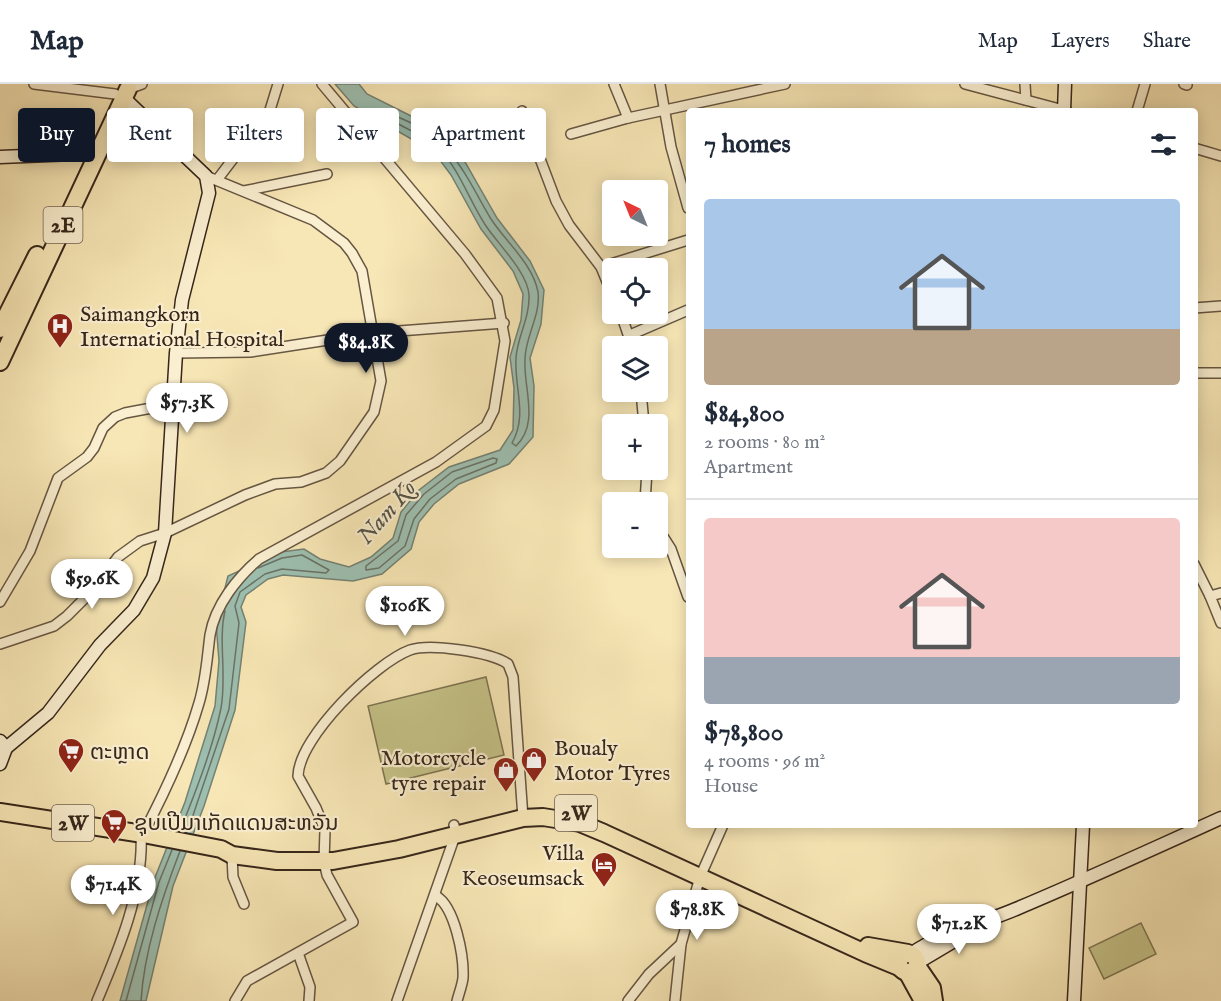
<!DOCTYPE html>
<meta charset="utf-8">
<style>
body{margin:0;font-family:"IM FELL English","Noto Sans Lao",serif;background:#f6f6f7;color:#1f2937;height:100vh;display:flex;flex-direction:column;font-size:22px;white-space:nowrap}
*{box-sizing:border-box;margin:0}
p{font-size:20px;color:#747a83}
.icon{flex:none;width:33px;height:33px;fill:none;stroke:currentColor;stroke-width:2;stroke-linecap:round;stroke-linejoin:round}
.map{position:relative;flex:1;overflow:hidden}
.side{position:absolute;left:686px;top:24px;width:512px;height:720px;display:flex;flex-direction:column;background:#fff;border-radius:6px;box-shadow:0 3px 15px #0003}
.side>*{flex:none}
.guide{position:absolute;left:18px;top:24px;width:570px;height:54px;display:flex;gap:12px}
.needle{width:39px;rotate:317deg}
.buttons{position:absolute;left:602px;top:96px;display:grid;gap:12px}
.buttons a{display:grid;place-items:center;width:66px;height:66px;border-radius:6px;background:#fff;box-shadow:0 3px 15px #0003;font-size:30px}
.price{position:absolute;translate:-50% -51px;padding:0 14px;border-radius:21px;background:#fff;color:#222;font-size:20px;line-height:39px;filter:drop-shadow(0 2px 3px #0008)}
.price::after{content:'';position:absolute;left:50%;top:36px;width:18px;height:14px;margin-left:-9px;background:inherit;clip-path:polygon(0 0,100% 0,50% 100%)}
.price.current{background:#111827;color:#fff}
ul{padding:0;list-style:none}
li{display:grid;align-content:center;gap:12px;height:318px;padding:0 18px}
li+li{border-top:2px solid #e0e1e3}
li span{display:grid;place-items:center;height:186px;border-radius:6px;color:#555}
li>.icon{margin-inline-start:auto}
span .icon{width:108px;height:108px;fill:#fffc;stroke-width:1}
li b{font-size:26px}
h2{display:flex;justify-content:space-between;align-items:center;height:72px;padding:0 18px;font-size:26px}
.pill{padding:0 21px;border-radius:6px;background:#fff;box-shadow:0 3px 15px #0003;font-size:21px;line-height:54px}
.pill.current{background:#111827;color:#fff}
header{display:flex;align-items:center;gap:36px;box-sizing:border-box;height:84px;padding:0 30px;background:#fff;border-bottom:2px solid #e0e1e3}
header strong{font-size:28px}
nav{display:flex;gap:33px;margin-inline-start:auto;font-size:21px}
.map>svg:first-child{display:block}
</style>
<header>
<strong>Map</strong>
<nav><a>Map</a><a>Layers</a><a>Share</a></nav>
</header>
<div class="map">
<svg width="1221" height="917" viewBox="0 0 1221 917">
<rect width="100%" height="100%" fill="#f8e7b6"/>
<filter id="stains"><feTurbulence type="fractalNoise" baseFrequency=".00333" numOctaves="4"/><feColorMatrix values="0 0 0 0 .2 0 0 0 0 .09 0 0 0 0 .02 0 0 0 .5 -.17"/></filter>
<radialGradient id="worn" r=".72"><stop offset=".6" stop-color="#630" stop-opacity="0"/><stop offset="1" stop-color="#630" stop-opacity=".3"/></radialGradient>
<!-- green -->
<g fill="#c5c388" stroke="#7e7452" stroke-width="1.5">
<path d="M486 593 504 671 386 700 368 622Z"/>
<path d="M1141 839 1156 870 1104 895 1089 864Z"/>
</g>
<!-- water -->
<path fill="#9dbfb0" stroke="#748274" stroke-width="1.5" d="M335 0H359L367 10 423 38 446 55 465 78 497 134 530 177 544 206 541 240 530 274 534 302 533 353 509 380 459 400 434 420 419 438 411 465 382 490 353 497 283 491 268 495 246 511 241 523 246 538 235 626 204 722 173 802 146 917H120L154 796 185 718 215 622 219 577 216 539 228 492 281 468 304 465 320 475 349 483 371 473 393 454 401 428 419 406 449 383 500 366 513 346 514 304 510 273 521 236 523 210 513 187 481 145 451 91 434 68 354 22Z"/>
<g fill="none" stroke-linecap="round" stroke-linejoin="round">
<!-- shore -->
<g stroke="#6a7266" stroke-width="1.5">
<path d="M398 33C414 40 432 48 444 62 464 83 476 110 491 135 505 157 533 180 538 208 541 231 525 253 525 275 523 304 540 339 516 362L512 359C528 331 514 304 516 274 517 253 530 234 529 211 528 189 498 160 486 142 469 117 460 85 438 64 427 53 408 46 395 38L394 34Z"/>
<path d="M493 374 497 375 496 379 456 395 430 415 414 435 405 462 379 484 366 486V482L398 457 406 431 424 410 452 388Z"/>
<path d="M180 747C195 709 213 664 221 624 227 592 218 556 225 527"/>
<path d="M187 749 229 625 239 539 235 522 240 508 265 490 282 485 326 489 329 486 302 471 282 474 258 484"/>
<path d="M126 917 159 798 172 766"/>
<path d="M141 917C144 867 162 814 180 767"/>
</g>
<!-- street casing -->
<g stroke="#665642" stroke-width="12">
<g id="street">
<path d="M34 0 115 10"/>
<path d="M614 0 628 34"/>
<path d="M660 0 671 63 688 124"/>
<path d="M965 0 1067 27"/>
<path d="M1025 0 1026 16"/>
<path d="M1184 0 1187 1"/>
<path d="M131 4 142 0"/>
<path d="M522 27 556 117 569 141 601 183 612 210"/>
<path d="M1137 27 1145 0"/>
<path d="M571 50 628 34 785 0"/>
<path d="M1194 64 1221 72"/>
<path d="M217 96 270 26 278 0"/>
<path d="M244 107 327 90"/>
<path d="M601 183 688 156"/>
<path d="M1194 224 1221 222"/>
<path d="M621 230 632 262"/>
<path d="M630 251 688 226"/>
<path d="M176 269 250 268 373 249 504 239"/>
<path d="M1194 289H1221"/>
<path d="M641 308 644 340"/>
<path d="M645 418 647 386"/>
<path d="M657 443 671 465 688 513"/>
<path d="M1194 480 1210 512"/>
<path d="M1221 509 1210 512 1221 539"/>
<path d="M0 518 30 467 58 394 87 373 94 364 103 344 115 333 125 329 173 320"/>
<path d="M0 560 54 542 67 532 92 507 118 473 140 457 165 449 245 411 275 400 301 398 326 389 340 377 374 328 381 297 362 187 352 169 344 159 313 136 206 92"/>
<path d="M143 750C165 708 186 664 199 619 206 596 207 574 210 551 215 521 238 493 259 475L436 378 486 342 494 326 505 257 497 214 465 170 322 0"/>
<path d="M232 771 233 793 244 820"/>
<path d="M436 812C455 823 464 872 463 894 462 902 459 909 457 917"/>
<path d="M298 869 310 903 309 917"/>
<path d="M97 917C119 865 144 806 141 749"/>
<path d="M235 917 247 897 353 838 327 791 324 778 325 746 316 724 298 692C299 653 375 579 410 566 430 559 491 568 508 580L513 593 523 734"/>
<path d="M397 917 456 749 454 741"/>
<path d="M628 917 649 890 681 860"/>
<path d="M675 917 681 860 700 793 723 741"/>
</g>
</g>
<!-- secondary casing -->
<g stroke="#36261b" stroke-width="15">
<g id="secondary">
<path d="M1064 27 1065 0"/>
<path d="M0 73 98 69"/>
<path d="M0 657 6 664 0 680"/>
<path d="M6 664 48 629 100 561 134 526 153 494 165 449 176 269 182 216 209 109 206 92 125 15"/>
<path d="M911 870C942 848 981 840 1016 825 1085 796 1153 765 1221 734"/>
<path d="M917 879 964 851"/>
<path d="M1074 917 1083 741"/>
</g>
</g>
<!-- highway casing -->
<g stroke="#36261b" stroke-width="20">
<g id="highway">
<path d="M0 245 37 171"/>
<path d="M0 278 128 5"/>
<path d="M0 728 143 750 221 765 232 771 277 777H333L399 765 523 734 543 733 580 739 604 749 865 869 899 883"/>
<path d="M868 862 908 869"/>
<circle cx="908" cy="879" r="9"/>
<path d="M917 882 932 904 934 917"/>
<path d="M907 888 923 917"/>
</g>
</g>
<!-- street -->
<use href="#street" stroke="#faefd0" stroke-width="9"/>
<!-- secondary -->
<use href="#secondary" stroke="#faefd0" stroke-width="12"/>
<!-- highway -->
<use href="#highway" stroke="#f8e7b6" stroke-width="16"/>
</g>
<!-- icons -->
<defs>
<g id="hospital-pin" transform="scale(1.35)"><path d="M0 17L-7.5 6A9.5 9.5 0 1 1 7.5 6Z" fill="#8f2418" stroke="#faefd0"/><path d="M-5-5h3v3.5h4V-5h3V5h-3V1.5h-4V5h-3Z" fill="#fff"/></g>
<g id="supermarket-pin" transform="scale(1.35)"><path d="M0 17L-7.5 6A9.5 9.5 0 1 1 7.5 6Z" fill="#8f2418" stroke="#faefd0"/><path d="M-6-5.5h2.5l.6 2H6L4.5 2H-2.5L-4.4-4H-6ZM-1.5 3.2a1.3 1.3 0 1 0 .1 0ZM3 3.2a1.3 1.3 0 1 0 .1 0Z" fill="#fff"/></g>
<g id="shop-pin" transform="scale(1.35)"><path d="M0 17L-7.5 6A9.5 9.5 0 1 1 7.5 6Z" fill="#8f2418" stroke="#faefd0"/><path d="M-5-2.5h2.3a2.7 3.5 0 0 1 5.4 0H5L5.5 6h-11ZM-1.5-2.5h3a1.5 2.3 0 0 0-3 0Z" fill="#fff"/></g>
<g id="hotel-pin" transform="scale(1.35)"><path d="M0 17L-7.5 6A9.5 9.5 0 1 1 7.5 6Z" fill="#8f2418" stroke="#faefd0"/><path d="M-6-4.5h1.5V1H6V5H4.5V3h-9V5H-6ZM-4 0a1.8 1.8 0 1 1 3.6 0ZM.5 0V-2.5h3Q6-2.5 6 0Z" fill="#fff"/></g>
</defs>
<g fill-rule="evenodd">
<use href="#hospital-pin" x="60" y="242"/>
<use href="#supermarket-pin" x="71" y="667"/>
<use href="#shop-pin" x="534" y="676"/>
<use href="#shop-pin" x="506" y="686"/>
<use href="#supermarket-pin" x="114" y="738"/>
<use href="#hotel-pin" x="604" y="781"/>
</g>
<g text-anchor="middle" stroke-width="4.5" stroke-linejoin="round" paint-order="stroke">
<!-- shield labels -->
<g fill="#faefd0" stroke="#716251" stroke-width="1.5">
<rect x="43.5" y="123" width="39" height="36" rx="4.5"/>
<rect x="555" y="711" width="42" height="36" rx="4.5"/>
<rect x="52" y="721" width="42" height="36" rx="4.5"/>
</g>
<g font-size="21" font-weight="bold" fill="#36261b">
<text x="63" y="148">2E</text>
<text x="576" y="736">2W</text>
<text x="73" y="746">2W</text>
</g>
<!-- poi labels -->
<g font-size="22" fill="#36261b" stroke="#faefd0" text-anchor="start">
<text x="80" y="237">Saimangkorn<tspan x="80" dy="25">International Hospital</tspan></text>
<text x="554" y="671">Boualy<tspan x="554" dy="25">Motor Tyres</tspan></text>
<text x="90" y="675">ຕະຫຼາດ</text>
<text x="486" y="681" text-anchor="end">Motorcycle<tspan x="486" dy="25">tyre repair</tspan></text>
<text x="134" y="746">ຊຸບເປີມາເກັດແດນສະຫວັນ</text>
<text x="584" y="776" text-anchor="end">Villa<tspan x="584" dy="25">Keoseumsack</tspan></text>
</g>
<!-- water labels -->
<g font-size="24" font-style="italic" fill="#555448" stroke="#faefd0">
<text transform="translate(386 428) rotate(-49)" y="8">Nam Ko</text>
</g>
</g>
<rect width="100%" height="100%" filter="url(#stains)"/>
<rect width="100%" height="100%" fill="url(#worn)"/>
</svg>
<div class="buttons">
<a><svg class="needle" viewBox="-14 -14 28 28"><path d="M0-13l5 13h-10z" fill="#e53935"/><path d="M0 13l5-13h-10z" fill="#747a83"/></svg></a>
<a><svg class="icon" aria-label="locate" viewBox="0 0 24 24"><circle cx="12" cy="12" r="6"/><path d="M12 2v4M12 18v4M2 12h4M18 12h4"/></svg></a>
<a><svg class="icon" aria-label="layers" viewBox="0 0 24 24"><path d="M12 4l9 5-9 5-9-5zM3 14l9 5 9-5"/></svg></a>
<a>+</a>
<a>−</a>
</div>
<b class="price current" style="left:366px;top:290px">$84.8K</b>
<b class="price" style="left:187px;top:350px">$57.3K</b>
<b class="price" style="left:92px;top:526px">$59.6K</b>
<b class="price" style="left:405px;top:553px">$106K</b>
<b class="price" style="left:113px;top:832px">$71.4K</b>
<b class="price" style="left:697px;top:857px">$78.8K</b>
<b class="price" style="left:959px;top:871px">$71.2K</b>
<div class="guide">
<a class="pill current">Buy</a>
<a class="pill">Rent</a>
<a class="pill">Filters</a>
<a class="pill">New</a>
<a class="pill">Apartment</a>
</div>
<section class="side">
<h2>7 homes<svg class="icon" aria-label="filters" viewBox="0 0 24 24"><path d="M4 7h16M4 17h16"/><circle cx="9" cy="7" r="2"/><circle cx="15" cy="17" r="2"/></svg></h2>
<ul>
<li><span style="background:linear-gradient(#a9c7e8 70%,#b9a48a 0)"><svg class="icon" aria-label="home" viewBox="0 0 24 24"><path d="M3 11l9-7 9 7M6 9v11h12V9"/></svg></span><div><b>$84,800</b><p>2 rooms · 80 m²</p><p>Apartment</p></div></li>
<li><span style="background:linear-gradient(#f6c9c9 75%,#9aa5b1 0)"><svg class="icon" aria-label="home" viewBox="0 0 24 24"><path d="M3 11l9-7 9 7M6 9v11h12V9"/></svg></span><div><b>$78,800</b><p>4 rooms · 96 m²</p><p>House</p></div></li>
</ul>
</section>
</div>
